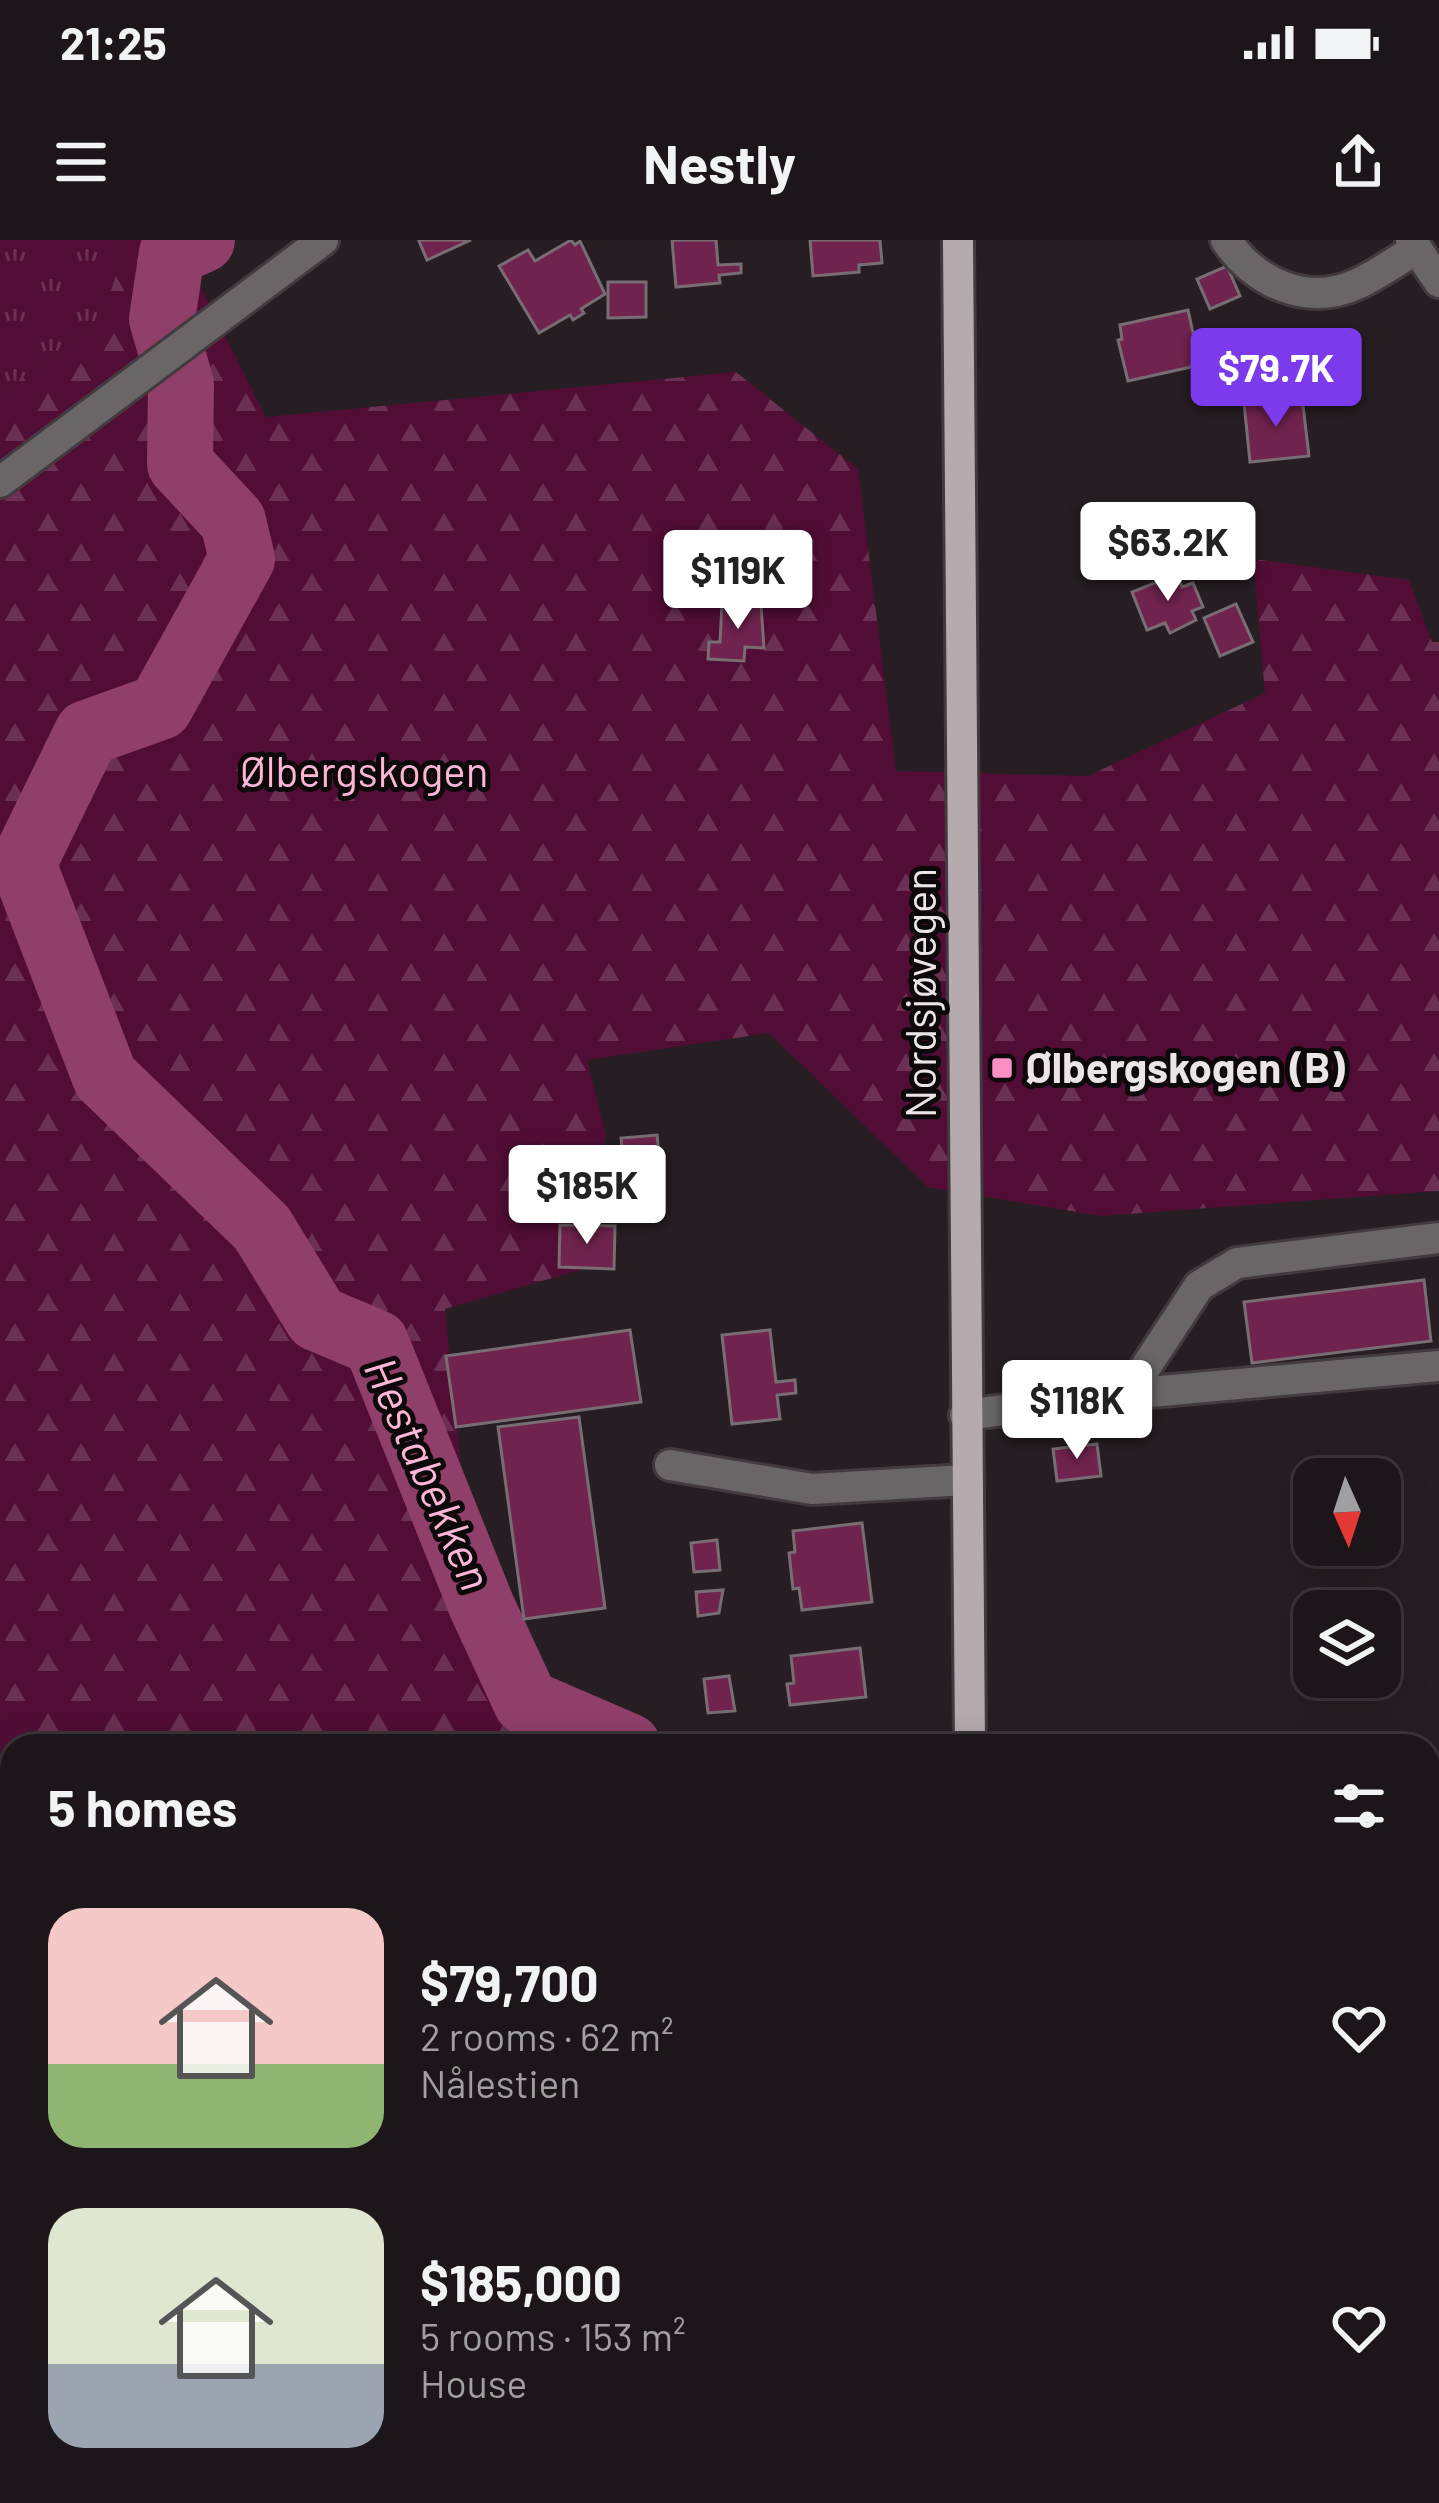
<!DOCTYPE html>
<meta charset="utf-8">
<style>
body{margin:0;font-family:Barlow,sans-serif;background:#251f23;color:#f1f3f6;height:100vh;display:flex;flex-direction:column;font-size:45px;white-space:nowrap}
*{box-sizing:border-box;margin:0}
p{font-size:39px;color:#a09fa2}
.icon{flex:none;width:66px;height:66px;fill:none;stroke:currentColor;stroke-width:2;stroke-linecap:round;stroke-linejoin:round}
.map{position:relative;flex:1;overflow:hidden}
.drawer{position:absolute;left:0px;top:1494px;width:1440px;height:771px;display:flex;flex-direction:column;background:#1c161a;border-radius:36px 36px 0 0;box-shadow:0 6px 30px #0003,0 0 0 3px #3a3539}
.drawer>*{flex:none}
.needle{width:78px;rotate:177deg}
.controls{position:absolute;left:1293px;top:1218px;display:grid;gap:24px}
.controls a{display:grid;place-items:center;width:108px;height:108px;border-radius:24px;background:#1c161a;box-shadow:0 6px 30px #0003,0 0 0 3px #3a3539;font-size:60px}
.price{position:absolute;translate:-50% -102px;padding:0 27px;border-radius:12px;background:#fff;color:#222;font-size:39px;line-height:78px;filter:drop-shadow(0 3px 6px #0008)}
.price::after{content:'';position:absolute;left:50%;top:72px;width:36px;height:27px;margin-left:-18px;background:inherit;clip-path:polygon(0 0,100% 0,50% 100%)}
.price.current{background:#7c3aed;color:#fff}
ul{padding:0;list-style:none}
li{display:flex;align-items:center;gap:36px;height:300px;padding:0 48px}
li span{display:grid;place-items:center;flex:none;width:336px;height:240px;border-radius:36px;color:#555}
li>.icon{margin-inline-start:auto}
span .icon{width:144px;height:144px;fill:#fffc;stroke-width:1}
li b{font-size:51px}
h2{display:flex;justify-content:space-between;align-items:center;height:144px;padding:0 48px;font-size:51px}
.status{display:flex;justify-content:space-between;align-items:center;height:84px;padding:0 60px;background:#1c161a;direction:ltr}
.status svg{height:33px;fill:currentColor}
header{display:flex;justify-content:space-between;align-items:center;height:156px;padding:0 48px;background:#1c161a;font-size:54px;font-weight:700}
.map>svg:first-child{display:block}
</style>
<div class="status"><b>21:25</b><svg viewBox="0 0 49 12"><path d="M0 12V9h3v3zM5 12V6h3v6zM10 12V3h3v9zM15 12V0h3v12zM26 1h20v11H26zM47 4h2v5h-2z"/></svg></div>
<header><svg class="icon" aria-label="menu" viewBox="0 0 24 24"><path d="M4 6h16M4 12h16M4 18h16"/></svg>Nestly<svg class="icon" aria-label="share" viewBox="0 0 24 24"><path d="M12 15V3M7 8l5-5 5 5M5 13v7h14v-7"/></svg></header>
<div class="map">
<svg width="1439" height="2263" viewBox="0 0 1439 2263">
<defs>
<pattern id="grass-tufts" width="24" height="20" patternUnits="userSpaceOnUse" patternTransform="scale(3)"><rect width="24" height="20" fill="#520d36"/><path d="M3 7l-1-3M5 7V3M7 7l1-3M15 17l-1-3M17 17v-4M19 17l1-3" fill="none" stroke="#6b3053"/></pattern>
<pattern id="forest-firs" width="22" height="20" patternUnits="userSpaceOnUse" patternTransform="scale(3)"><rect width="22" height="20" fill="#520d36"/><path d="M5 1l3.5 6h-7zM16 11l3.5 6h-7z" fill="#6b3053"/></pattern>
</defs>
<rect width="100%" height="100%" fill="#261e22"/>
<!-- grass -->
<g fill="url(#grass-tufts)">
<path d="M0 0H122L123 14 103 75 0 155Z"/>
<path d="M0 1474 71 1506H12V2253H937V2263H0Z"/>
</g>
<!-- forest -->
<path fill="url(#forest-firs)" d="M122 0H226L198 42 266 177 736 132 858 229 896 531 1088 536 1265 453 1253 319 1409 340 1432 402H1439V951L1101 976 928 947 769 793 587 820 606 895 580 1030 445 1069 484 1452 690 1506H71L0 1474V155L103 75 123 14Z"/>
<g fill="none" stroke-linecap="round" stroke-linejoin="round">
<!-- river -->
<g stroke="#903f6a" stroke-width="66">
<path d="M202 0 172 13 162 79 181 144 180 224 233 281 242 319 160 467 87 493 23 624 105 837 262 988 317 1078 376 1103 482 1367 526 1462 628 1506"/>
<path d="M1428 2213 1439 2224"/>
</g>
</g>
<!-- building -->
<g fill="#71234f" stroke="#786d72" stroke-width="3">
<path d="M471 0 427 20 419 1 421 0Z"/>
<path d="M571 0 575 5 580 1 605 54 581 69 584 73 573 80 570 75 539 93 499 26 528 10 535 21Z"/>
<path d="M672 0H716L718 25 741 24V33L719 35 720 43 676 47Z"/>
<path d="M810 0H880L882 23 859 25V32L813 36Z"/>
<path d="M1227 26 1240 56 1210 69 1197 39Z"/>
<path d="M608 42H646V77L608 78Z"/>
<path d="M1188 70 1200 125 1128 141 1118 100 1122 99 1120 85Z"/>
<path d="M1302 157 1309 216 1250 222 1244 163Z"/>
<path d="M1177 334 1182 347 1193 343 1203 367 1192 371 1196 380 1170 393 1165 383 1147 390 1132 352Z"/>
<path d="M722 363 761 365 764 408 745 407 744 421 708 419 709 402H720Z"/>
<path d="M1236 364 1253 402 1220 416 1204 378Z"/>
<path d="M657 895 663 950H656L657 965 614 969 609 920 623 919 621 898Z"/>
<path d="M560 985 615 986 614 1029 559 1027Z"/>
<path d="M1424 1040 1431 1101 1252 1123 1244 1062Z"/>
<path d="M630 1090 641 1162 456 1187 446 1116Z"/>
<path d="M770 1090 776 1142 795 1140 796 1153 777 1155 780 1179 732 1184 722 1095Z"/>
<path d="M579 1177 605 1368 524 1379 498 1187Z"/>
<path d="M1097 1204 1101 1236 1057 1241 1053 1209Z"/>
<path d="M862 1283 872 1362 802 1370 799 1348 793 1349 789 1313 795 1312 793 1291Z"/>
<path d="M717 1300 720 1330 694 1332 691 1303Z"/>
<path d="M723 1350 719 1373 698 1376 696 1352Z"/>
<path d="M860 1408 866 1457 790 1465 787 1444 794 1443 791 1416Z"/>
<path d="M729 1436 735 1471 708 1473 704 1439Z"/>
</g>
<g fill="none" stroke-linecap="round" stroke-linejoin="round">
<!-- minor casing -->
<g stroke="#423a3e" stroke-width="36">
<g id="minor">
<path d="M1226 0C1255 43 1307 67 1357 44 1377 35 1396 21 1415 10"/>
<path d="M1411 0 1439 42"/>
<path d="M0 242 323 0"/>
<path d="M1128 1154 1199 1046 1237 1023 1439 998"/>
<path d="M965 1175 1128 1154 1439 1126"/>
<path d="M670 1225 812 1249 966 1240"/>
<path d="M1428 1805 1439 1804"/>
<path d="M1428 1908 1439 1907"/>
<path d="M1428 1991 1439 1990"/>
<path d="M1428 2070 1439 2069"/>
</g>
</g>
<!-- major casing -->
<g stroke="#423a3e" stroke-width="36">
<g id="major">
<path d="M958 0 970 1506"/>
<path d="M975 2253V2263"/>
</g>
</g>
<!-- minor -->
<use href="#minor" stroke="#6a6668" stroke-width="30"/>
<!-- major -->
<use href="#major" stroke="#b5abaf" stroke-width="30"/>
</g>
<!-- markers -->
<rect fill="#fb8fc6" stroke="#0d090b" stroke-width="4.5" x="990" y="816" width="24" height="24" rx="6"/>
<g text-anchor="middle" stroke-width="10" stroke-linejoin="round" paint-order="stroke">
<!-- park labels -->
<g font-size="42" fill="#fbb6d7" stroke="#0d090b">
<text x="364" y="547">Ølbergskogen</text>
</g>
<!-- street labels -->
<g font-size="42" fill="#ebe5e8" stroke="#0d090b">
<text transform="translate(921 753) rotate(-90)" y="15">Nordsjøvegen</text>
</g>
<!-- poi labels -->
<g font-size="42" font-weight="bold" fill="#ebe5e8" stroke="#0d090b" text-anchor="start">
<text x="1026" y="843">Ølbergskogen (B)</text>
</g>
<!-- water labels -->
<g font-size="45" font-style="italic" fill="#fcb7d8" stroke="#0d090b">
<text transform="translate(428 1234) rotate(66)" y="16">Hestabekken</text>
</g>
</g>
</svg>
<div class="controls">
<a><svg class="needle" viewBox="-14 -14 28 28"><path d="M0-13l5 13h-10z" fill="#e53935"/><path d="M0 13l5-13h-10z" fill="#a09fa2"/></svg></a>
<a><svg class="icon" aria-label="layers" viewBox="0 0 24 24"><path d="M12 4l9 5-9 5-9-5zM3 14l9 5 9-5"/></svg></a>
</div>
<b class="price current" style="left:1276px;top:190px">$79.7K</b>
<b class="price" style="left:1168px;top:364px">$63.2K</b>
<b class="price" style="left:738px;top:392px">$119K</b>
<b class="price" style="left:587px;top:1007px">$185K</b>
<b class="price" style="left:1077px;top:1222px">$118K</b>
<section class="drawer">
<h2>5 homes<svg class="icon" aria-label="filters" viewBox="0 0 24 24"><path d="M4 7h16M4 17h16"/><circle cx="9" cy="7" r="2"/><circle cx="15" cy="17" r="2"/></svg></h2>
<ul>
<li><span style="background:linear-gradient(#f6c9c9 65%,#8fb573 0)"><svg class="icon" aria-label="home" viewBox="0 0 24 24"><path d="M3 11l9-7 9 7M6 9v11h12V9"/></svg></span><div><b>$79,700</b><p>2 rooms · 62 m²</p><p>Nålestien</p></div><svg class="icon" aria-label="heart" viewBox="0 0 24 24"><path d="M12 20l-8-8c-3-5 5-10 8-4 3-6 11-1 8 4z"/></svg></li>
<li><span style="background:linear-gradient(#dfe7d0 65%,#9aa5b1 0)"><svg class="icon" aria-label="home" viewBox="0 0 24 24"><path d="M3 11l9-7 9 7M6 9v11h12V9"/></svg></span><div><b>$185,000</b><p>5 rooms · 153 m²</p><p>House</p></div><svg class="icon" aria-label="heart" viewBox="0 0 24 24"><path d="M12 20l-8-8c-3-5 5-10 8-4 3-6 11-1 8 4z"/></svg></li>
</ul>
</section>
</div>
